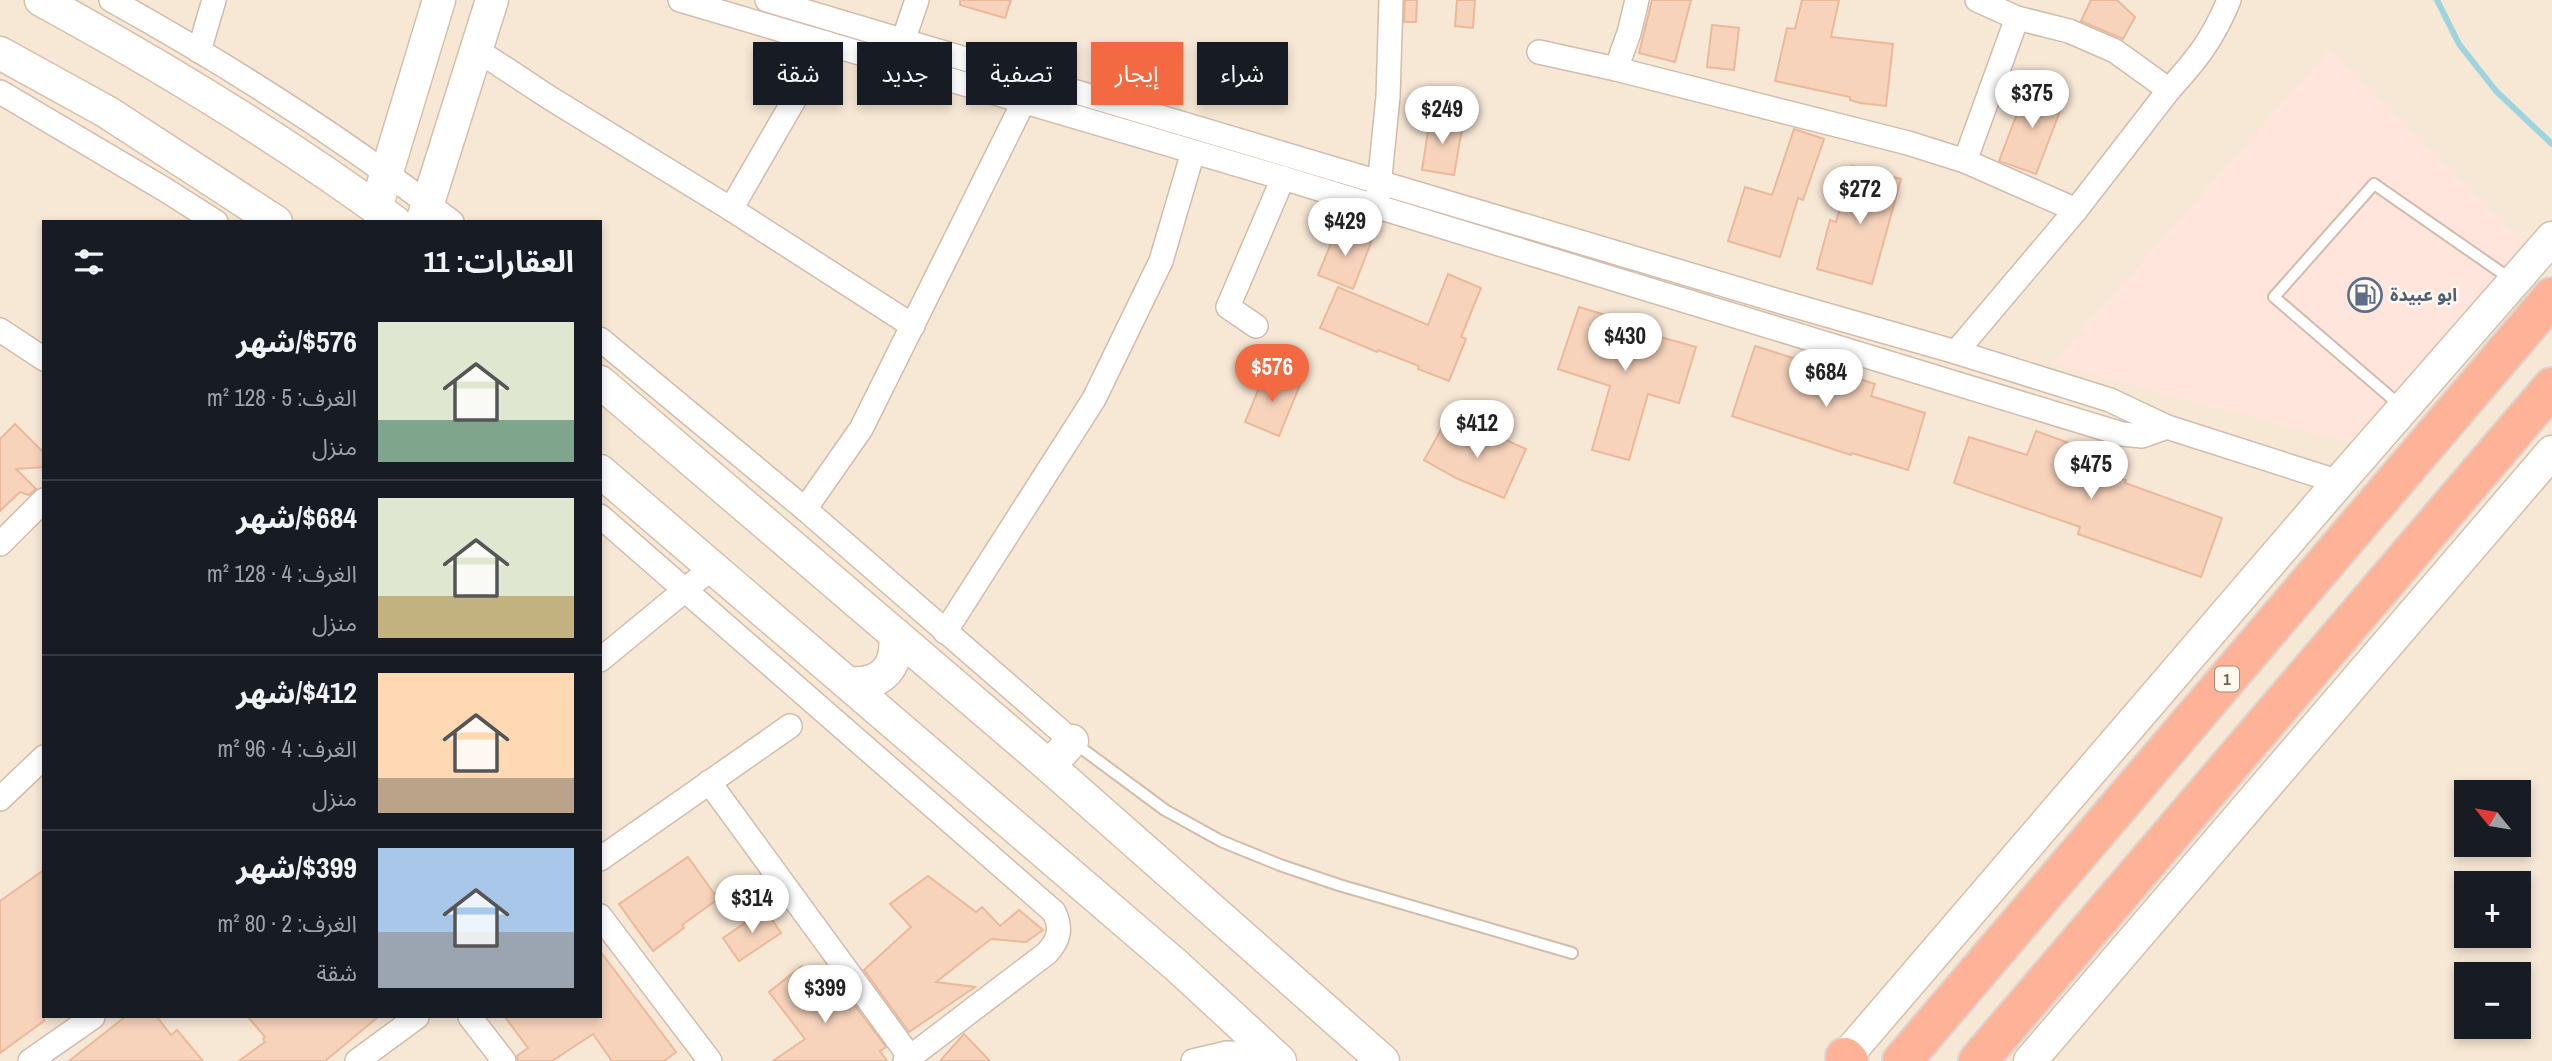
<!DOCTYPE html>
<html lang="ar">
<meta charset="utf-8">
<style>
body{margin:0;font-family:"Archivo Narrow","Noto Sans Arabic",sans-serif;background:#242831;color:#f1f3f6;direction:rtl;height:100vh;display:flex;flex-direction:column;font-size:26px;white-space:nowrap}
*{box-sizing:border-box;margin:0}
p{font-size:23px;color:#9ea1a6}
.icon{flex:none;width:38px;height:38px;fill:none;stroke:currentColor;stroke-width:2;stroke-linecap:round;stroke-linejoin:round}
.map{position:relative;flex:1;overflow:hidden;direction:ltr}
.side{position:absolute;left:42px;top:220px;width:560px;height:798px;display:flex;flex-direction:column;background:#171b24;border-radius:0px;box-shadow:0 4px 10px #0003;direction:rtl}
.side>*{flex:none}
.guide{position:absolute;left:623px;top:42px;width:665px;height:63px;direction:rtl;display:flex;gap:14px}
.needle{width:46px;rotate:300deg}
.fabs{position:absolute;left:2454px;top:780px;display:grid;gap:14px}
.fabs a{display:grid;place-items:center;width:77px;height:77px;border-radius:0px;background:#171b24;box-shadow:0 4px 10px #0003;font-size:35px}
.price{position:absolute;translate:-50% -60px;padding:0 16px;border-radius:24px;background:#fff;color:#222;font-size:23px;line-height:46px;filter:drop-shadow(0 2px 4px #0008)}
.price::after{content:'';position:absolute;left:50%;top:42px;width:21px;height:16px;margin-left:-10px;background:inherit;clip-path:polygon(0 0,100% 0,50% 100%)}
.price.on{background:#f36941;color:#fff}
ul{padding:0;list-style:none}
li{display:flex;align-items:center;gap:21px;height:175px;padding:0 28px}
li+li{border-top:2px solid #363941}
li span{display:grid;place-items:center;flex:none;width:196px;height:140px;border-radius:0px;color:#555}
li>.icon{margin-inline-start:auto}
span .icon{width:84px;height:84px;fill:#fffc;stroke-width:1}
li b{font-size:30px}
h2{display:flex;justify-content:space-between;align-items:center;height:84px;padding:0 28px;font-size:30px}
.chip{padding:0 24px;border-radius:0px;background:#171b24;box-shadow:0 4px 10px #0003;font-size:24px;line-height:63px}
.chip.on{background:#f36941;color:#fff}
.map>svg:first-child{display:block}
</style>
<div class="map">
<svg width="2552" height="1061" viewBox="0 0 2552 1061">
<rect width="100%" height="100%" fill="#fef5e7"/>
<!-- residential -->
<path fill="#f7e7d5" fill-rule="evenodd" d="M0 0H2552V1061H0ZM44 222H600V1017H44ZM2466 793H2518V845H2466ZM2466 884H2518V936H2466ZM2466 975H2518V1027H2466Z"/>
<!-- commercial -->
<path fill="#ffe5db" d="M2330 49 2542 260 2375 450 2052 364Z"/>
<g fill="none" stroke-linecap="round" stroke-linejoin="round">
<!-- stream -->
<path stroke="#9ed4de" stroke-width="6" d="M2437 0 2459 44 2496 91 2552 144"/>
</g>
<!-- building -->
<g fill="#f7d3bc" stroke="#ebb99a" stroke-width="2">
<path d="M960 0H1011L1005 18 960 5Z"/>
<path d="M1405 0H1417L1416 22H1404Z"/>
<path d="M1457 0H1475L1473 28 1455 26Z"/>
<path d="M1652 0H1691L1675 62 1639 53Z"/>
<path d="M1802 0H1839L1831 37 1893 44 1886 106 1860 103 1850 100V97L1775 81 1787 28 1795 29Z"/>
<path d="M2091 0H2117L2135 17 2123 39 2081 21Z"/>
<path d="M1712 25 1739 28 1734 70 1707 67Z"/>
<path d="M2028 85 2065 98 2036 174 1999 161Z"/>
<path d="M1430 118 1463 123 1454 175 1422 170Z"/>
<path d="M1794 129 1824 139 1803 200 1798 198 1780 257 1728 241 1745 187 1772 195Z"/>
<path d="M1852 166 1901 179 1872 284 1817 269 1830 220 1836 222Z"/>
<path d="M1338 226 1372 240 1353 289 1318 275Z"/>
<path d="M1448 274 1481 288 1461 337 1466 339 1449 381 1418 369 1419 366 1378 350 1377 352 1320 328 1338 287 1428 325Z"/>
<path d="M1579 307 1658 331 1657 336 1696 347 1679 403 1648 394 1629 460 1592 450 1610 386 1558 369Z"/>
<path d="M1755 346 1875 384 1871 396 1925 413 1908 470 1852 453 1851 455 1732 416Z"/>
<path d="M1266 371 1300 385 1279 436 1245 422Z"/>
<path d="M15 424 44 453V467L16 469 36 489 29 495 20 492 0 511V439Z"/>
<path d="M1443 426 1482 447 1489 432 1526 449 1504 498 1458 479 1424 460Z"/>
<path d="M2036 431 2080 447 2075 462 2126 480 2125 483 2222 518 2201 577 2078 534 2080 527 1954 483 1969 437 2027 455Z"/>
<path d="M688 857 718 899 682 925 684 928 653 951 619 904Z"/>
<path d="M44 870V1021L0 1053V901Z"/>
<path d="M928 876 976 912 982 907 1000 926 1019 910 1043 930 1026 942 991 939 936 982 975 987 909 1032 864 970 911 927 890 904Z"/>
<path d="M765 909 781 933 739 961 723 938Z"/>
<path d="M600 951 676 1052 664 1061H612L593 1034 552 1061H518L517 1056 528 1048 505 1017H600Z"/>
<path d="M802 966 836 1010 850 999 886 1047 880 1051 887 1061H773L805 1039 769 992Z"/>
<path d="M125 1017H157L171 1035 177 1030 203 1061H69Z"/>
<path d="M248 1017H378L325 1061H239L265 1042 263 1039 265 1037Z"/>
<path d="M964 1034 990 1061H940Z"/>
</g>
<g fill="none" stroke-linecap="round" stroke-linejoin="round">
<!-- lane casing -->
<g stroke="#d3bcab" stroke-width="14">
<g id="lane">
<path d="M2402 407 2274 297 2374 184 2512 280"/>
<path d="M1073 742 1165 810 1221 841 1280 865 1339 885 1572 953"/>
</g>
</g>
<!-- street casing -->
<g stroke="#d3bcab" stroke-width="26">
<g id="street">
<path d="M111 0C230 66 344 139 452 222"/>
<path d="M680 0 1283 178 2122 434 2142 436 2167 427"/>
<path d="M767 0 1785 303 1956 352 2110 400 2167 427 2339 482"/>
<path d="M1977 0 2017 18 2069 31 2115 51 2169 90C2197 59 2213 39 2229 0"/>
<path d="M903 41 917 0"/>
<path d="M477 50 550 98 731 209 913 326"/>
<path d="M199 51 214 0"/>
<path d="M1539 52 1616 69 1908 143 1965 161 2076 210"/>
<path d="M1616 69 1629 33 1637 0"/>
<path d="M0 92 164 189 216 222"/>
<path d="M1965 161 2017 18"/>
<path d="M1378 196 1388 97 1391 0"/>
<path d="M731 209 827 43"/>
<path d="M1256 326 1228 307 1283 178"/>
<path d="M0 330 44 359"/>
<path d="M600 339 805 509 1072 741"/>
<path d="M1956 352 2076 210 2169 90"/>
<path d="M805 509 861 429 1024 101"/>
<path d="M600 516 1054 912C1062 929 1059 940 1047 953L905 1061"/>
<path d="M0 544 44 500"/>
<path d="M945 632 1094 399 1161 261 1193 152"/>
<path d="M600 660 713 567"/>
<path d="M709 782 910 1057"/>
<path d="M0 799 44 757"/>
<path d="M600 859 790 726"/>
<path d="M600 916 710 1061"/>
<path d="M470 1017 504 1061"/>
<path d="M30 1061 93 1017"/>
<path d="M357 1061 417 1017"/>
<path d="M1193 1061 1227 1053 1273 1054"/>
</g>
</g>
<!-- secondary casing -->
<g stroke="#d8bfaa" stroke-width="35">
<g id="secondary">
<path d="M41 0C164 67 282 139 395 222"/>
<path d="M0 53 107 112 276 222"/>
<path d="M376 208 439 0"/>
<path d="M422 222 492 0"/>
<path d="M600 382 1049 766 1383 1061"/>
<path d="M600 471 1177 966 1280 1061"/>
<path d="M848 683C882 686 899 667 895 634"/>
<path d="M1049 766 1072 741"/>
<path d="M1842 1061 2339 482 2552 238"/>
<path d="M2030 1061 2552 452"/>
</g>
</g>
<!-- highway casing -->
<g stroke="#ddd4cf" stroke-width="42">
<g id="highway">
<path d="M1845 1057 1849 1061"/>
<path d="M1902 1061 2552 297"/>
<path d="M1978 1061 2552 387"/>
</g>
</g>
<!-- lane -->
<use href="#lane" stroke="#fff" stroke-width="10"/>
<!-- street -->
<use href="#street" stroke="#fff" stroke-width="23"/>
<!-- secondary -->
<use href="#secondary" stroke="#fff" stroke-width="32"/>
<!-- highway -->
<use href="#highway" stroke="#feb399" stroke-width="38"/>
</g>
<!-- icons -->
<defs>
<g id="fuel-ring" transform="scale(1.75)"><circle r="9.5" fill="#fff9f0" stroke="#5c6f8a" stroke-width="1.5"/><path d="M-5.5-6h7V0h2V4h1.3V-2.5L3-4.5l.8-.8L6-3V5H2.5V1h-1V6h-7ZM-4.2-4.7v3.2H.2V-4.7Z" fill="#5c6f8a"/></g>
</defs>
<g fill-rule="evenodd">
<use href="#fuel-ring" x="2365" y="295"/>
</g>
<g text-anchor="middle" stroke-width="5" stroke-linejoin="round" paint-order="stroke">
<!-- shield labels -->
<rect fill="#fff9f0" stroke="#a38a7a" stroke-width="2" x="2215" y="666.5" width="24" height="25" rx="5"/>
<g font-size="16" font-weight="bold" fill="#7c5a48">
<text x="2227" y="685">1</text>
</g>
<!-- service labels -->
<g font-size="18" font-weight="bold" fill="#4e5e75" stroke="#fff9f0" text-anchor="start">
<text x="2390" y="301">ابو عبيدة</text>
</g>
</g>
</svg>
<div class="fabs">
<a><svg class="needle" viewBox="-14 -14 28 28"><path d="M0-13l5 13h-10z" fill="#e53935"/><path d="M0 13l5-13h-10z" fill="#9ea1a6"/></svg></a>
<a>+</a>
<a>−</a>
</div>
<b class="price" style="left:2032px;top:130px">$375</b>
<b class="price" style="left:1442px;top:146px">$249</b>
<b class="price" style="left:1860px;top:226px">$272</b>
<b class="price" style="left:1345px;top:258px">$429</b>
<b class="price" style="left:1625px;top:373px">$430</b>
<b class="price on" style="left:1272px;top:404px">$576</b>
<b class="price" style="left:1826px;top:409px">$684</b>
<b class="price" style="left:1477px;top:460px">$412</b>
<b class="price" style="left:2091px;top:501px">$475</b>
<b class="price" style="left:752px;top:935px">$314</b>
<b class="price" style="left:825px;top:1025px">$399</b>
<div class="guide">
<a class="chip">شراء</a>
<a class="chip on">إيجار</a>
<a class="chip">تصفية</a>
<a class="chip">جديد</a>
<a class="chip">شقة</a>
</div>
<section class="side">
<h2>العقارات: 11<svg class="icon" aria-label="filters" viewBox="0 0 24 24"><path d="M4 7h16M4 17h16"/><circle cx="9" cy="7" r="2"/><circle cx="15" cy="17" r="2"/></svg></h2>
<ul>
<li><span style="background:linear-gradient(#dfe7d0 70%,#7fa58c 0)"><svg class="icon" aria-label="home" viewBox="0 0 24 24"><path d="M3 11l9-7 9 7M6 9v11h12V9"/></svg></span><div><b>$576/شهر</b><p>الغرف: 5 · 128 m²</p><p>منزل</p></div></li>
<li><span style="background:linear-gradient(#dfe7d0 70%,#c2b280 0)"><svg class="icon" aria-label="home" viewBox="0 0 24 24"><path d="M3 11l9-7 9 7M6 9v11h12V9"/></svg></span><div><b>$684/شهر</b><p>الغرف: 4 · 128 m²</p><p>منزل</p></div></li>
<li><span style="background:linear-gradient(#ffd9b3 75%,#b9a48a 0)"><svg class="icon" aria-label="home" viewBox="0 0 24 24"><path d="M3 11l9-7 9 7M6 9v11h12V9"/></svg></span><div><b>$412/شهر</b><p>الغرف: 4 · 96 m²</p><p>منزل</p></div></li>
<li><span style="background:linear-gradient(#a9c7e8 60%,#9aa5b1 0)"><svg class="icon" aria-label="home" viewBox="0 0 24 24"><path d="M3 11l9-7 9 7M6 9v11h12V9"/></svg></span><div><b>$399/شهر</b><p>الغرف: 2 · 80 m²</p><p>شقة</p></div></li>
</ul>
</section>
</div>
